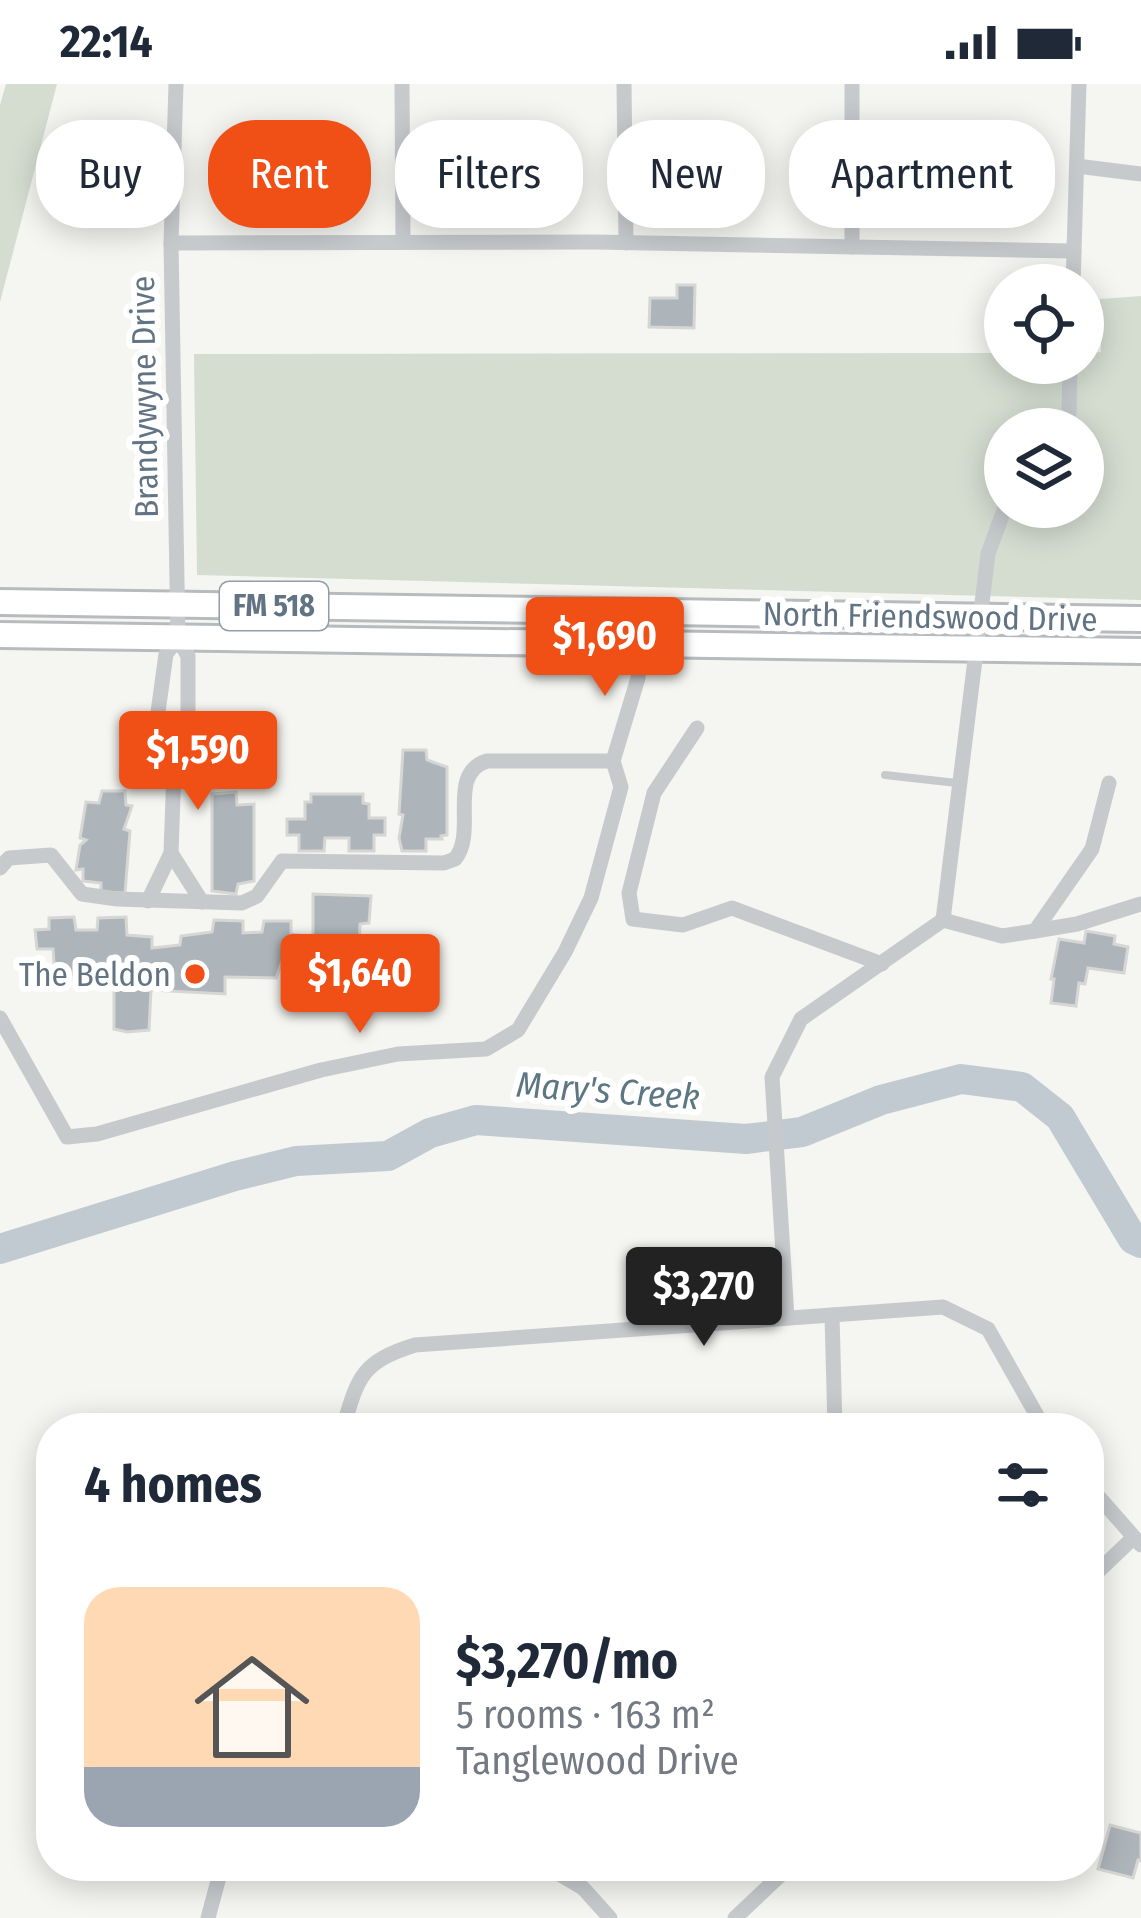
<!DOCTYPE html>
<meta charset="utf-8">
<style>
body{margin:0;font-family:"Fira Sans Condensed",sans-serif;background:#f2f2f3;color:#1f2937;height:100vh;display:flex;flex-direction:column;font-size:45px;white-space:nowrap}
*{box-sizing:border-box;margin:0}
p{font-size:39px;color:#747a83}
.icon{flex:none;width:66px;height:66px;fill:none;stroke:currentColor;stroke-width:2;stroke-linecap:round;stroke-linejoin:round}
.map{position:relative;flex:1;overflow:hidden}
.panel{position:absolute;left:36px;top:1329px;width:1068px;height:468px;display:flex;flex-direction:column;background:#fff;border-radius:48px;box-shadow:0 6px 30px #0003}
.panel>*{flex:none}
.banner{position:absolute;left:36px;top:36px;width:1071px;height:108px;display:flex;gap:24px}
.fabs{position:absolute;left:984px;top:180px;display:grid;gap:24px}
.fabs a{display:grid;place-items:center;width:120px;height:120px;border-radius:50%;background:#fff;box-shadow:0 6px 30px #0003;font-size:60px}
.price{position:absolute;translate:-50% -102px;padding:0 27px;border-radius:12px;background:#f04f16;color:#fff;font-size:39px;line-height:78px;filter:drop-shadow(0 3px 6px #0008)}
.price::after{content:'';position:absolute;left:50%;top:72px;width:36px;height:27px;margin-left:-18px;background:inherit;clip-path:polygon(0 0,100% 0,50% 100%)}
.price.on{background:#222;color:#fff}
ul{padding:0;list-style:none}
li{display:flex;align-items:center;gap:36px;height:300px;padding:0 48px}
li span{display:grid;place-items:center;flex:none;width:336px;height:240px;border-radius:36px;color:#555}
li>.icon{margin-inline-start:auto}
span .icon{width:144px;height:144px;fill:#fffc;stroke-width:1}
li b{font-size:51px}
h2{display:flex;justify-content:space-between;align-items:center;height:144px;padding:0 48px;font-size:51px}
.tag{padding:0 42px;border-radius:48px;background:#fff;box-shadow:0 6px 30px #0003;font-size:42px;line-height:108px}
.tag.on{background:#f04f16;color:#fff}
.status{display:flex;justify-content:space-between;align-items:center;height:84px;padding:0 60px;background:#fff;direction:ltr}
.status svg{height:33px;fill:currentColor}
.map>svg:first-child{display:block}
</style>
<div class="status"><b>22:14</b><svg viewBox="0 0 49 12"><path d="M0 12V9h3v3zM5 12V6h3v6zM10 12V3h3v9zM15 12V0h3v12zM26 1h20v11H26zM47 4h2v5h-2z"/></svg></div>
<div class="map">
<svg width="1141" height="1834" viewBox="0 0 1141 1834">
<rect width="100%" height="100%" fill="#f5f5f1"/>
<!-- green -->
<g fill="#d5ddd1" fill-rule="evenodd">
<path d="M6 0H57L0 218V21Z"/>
<path d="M1141 212V516L197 491 194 270 1005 269V279H1083V269L1101 268 1100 215ZM1005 345H1083V423H1005Z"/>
</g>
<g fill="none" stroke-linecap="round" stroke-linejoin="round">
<!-- river -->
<path stroke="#c0cad0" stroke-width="30" d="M0 1165 235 1092 296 1077 388 1072 430 1049 476 1036 746 1055 802 1048 881 1016 961 995 1022 1003 1060 1033 1133 1155 1141 1159"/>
</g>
<!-- building -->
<g fill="#adb5ba" stroke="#d6d6d4" stroke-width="3">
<path d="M677 201H695L694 244 649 243 650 214H677Z"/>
<path d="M403 666H426L427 676 447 683V751L441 752 442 755H426V767H402L399 754 403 731 399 730Z"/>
<path d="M102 707H125L126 721 132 722 124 745 130 747 125 809 101 808V799L83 797V785L76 786 80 761 86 756 80 754 86 718 99 719Z"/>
<path d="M236 708 237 721 254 720V797L238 800 236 810 212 807V710Z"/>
<path d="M311 710H363V719L369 720V734H385V751H374V767H349V754H325L324 767H299V751H287V735H305V718H311Z"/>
<path d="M313 810 371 812 369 839 360 840 359 867H371V894L313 896Z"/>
<path d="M74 833 76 846H97L98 834 126 833 127 851 152 853V864L180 861 181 852 212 848 214 836 243 837V849L262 848 264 837H291V850L304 852 303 869H285L276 894 225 893V910L151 906 149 946 127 948 114 945V881L110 882 111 890 97 893 95 887 80 889 79 894H62L61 880 54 879 53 865H37L35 846 49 845V834Z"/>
<path d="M1086 847 1115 852 1114 860 1128 863 1124 889 1088 884 1085 900 1079 899 1076 922 1051 919 1054 895H1051L1059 855 1084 859Z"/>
<path d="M1110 1741 1141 1749V1777L1138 1776 1133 1794 1098 1785Z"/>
</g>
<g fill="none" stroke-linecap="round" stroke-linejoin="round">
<!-- primary casing -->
<g stroke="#b7bbbe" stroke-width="30">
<g id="primary">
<path d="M0 518 1141 535"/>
<path d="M0 551 1141 567"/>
</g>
</g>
<!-- service -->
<path stroke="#c7cacd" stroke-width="8" d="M885 691 957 699"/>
<!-- minor -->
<g stroke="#c7cacd" stroke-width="15">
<path d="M402 0 403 158"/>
<path d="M624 0 626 159"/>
<path d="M1077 82 1141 90"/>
<path d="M171 159 595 158 1074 167"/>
<path d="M852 163V0"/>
<path d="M1073 201 1079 0"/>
<path d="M1057 345 1069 329 1070 279"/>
<path d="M697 644 654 709 629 809 633 835 683 841 732 824 882 880"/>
<path d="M174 685 158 649V628L166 570 178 554"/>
<path d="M171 769 202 818"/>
<path d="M0 784 9 774 51 771 82 810 117 815 242 819 257 812 282 777 444 779 455 775C478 747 446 690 487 677H613"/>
<path d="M148 817 171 769 174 685 188 652V572L178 554 171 159 176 0"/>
<path d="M943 836 1002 852 1035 847 1092 765 1109 699"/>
<path d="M1035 847 1077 840 1141 820"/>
<path d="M0 934 67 1053 97 1050 321 986 398 970 486 965 518 946 565 868 591 814 621 703 613 677 638 594 641 560"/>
<path d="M832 1231 835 1344"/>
<path d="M787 1234 772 993 801 935 943 836 988 470 1005 423"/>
<path d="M343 1344C358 1293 361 1278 415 1261L943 1223 988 1245 1044 1344"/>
<path d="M1089 1402 1141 1461"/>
<path d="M1089 1496 1133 1454"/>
<path d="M546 1782 583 1804 610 1834"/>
<path d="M208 1834 222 1782"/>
<path d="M735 1834 790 1782"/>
</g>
<!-- primary -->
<use href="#primary" stroke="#fff" stroke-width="24"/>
</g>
<!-- markers -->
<circle fill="#f04f16" stroke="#fff" stroke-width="4.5" cx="195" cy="890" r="12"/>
<g text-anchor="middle" stroke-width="12" stroke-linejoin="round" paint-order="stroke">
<!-- shield labels -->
<rect fill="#fff" stroke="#919ea9" stroke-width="3" x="220" y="498" width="108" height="48" rx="9"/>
<g font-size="30" font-weight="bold" fill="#627484">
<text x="274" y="532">FM 518</text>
</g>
<!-- street labels -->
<g font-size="33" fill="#627484" stroke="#fff">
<text transform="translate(144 313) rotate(-91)" y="12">Brandywyne Drive</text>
<text transform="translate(930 532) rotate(1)" y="12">North Friendswood Drive</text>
</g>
<!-- poi labels -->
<g font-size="33" fill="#627484" stroke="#fff" text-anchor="end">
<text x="171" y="902">The Beldon</text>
</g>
<!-- water labels -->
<g font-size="36" font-style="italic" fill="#5d7782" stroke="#fff">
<text transform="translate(608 1006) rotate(4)" y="13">Mary's Creek</text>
</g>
</g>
</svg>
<div class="fabs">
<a><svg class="icon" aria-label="locate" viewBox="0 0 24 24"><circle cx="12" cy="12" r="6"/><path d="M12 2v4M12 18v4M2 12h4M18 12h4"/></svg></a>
<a><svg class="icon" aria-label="layers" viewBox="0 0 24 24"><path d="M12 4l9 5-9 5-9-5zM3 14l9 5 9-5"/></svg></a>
</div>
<b class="price" style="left:605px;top:615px">$1,690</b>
<b class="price" style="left:198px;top:729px">$1,590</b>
<b class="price" style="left:360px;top:952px">$1,640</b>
<b class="price on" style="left:704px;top:1265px">$3,270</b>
<div class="banner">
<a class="tag">Buy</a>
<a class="tag on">Rent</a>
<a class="tag">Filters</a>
<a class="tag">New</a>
<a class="tag">Apartment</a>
</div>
<section class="panel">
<h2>4 homes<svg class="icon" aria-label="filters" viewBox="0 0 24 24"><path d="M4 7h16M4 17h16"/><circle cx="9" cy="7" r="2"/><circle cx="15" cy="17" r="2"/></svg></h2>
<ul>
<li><span style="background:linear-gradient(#ffd9b3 75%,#9aa5b1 0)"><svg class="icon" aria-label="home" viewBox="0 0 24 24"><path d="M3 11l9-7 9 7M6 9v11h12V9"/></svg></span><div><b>$3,270/mo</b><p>5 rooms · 163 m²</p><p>Tanglewood Drive</p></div></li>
</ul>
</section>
</div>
